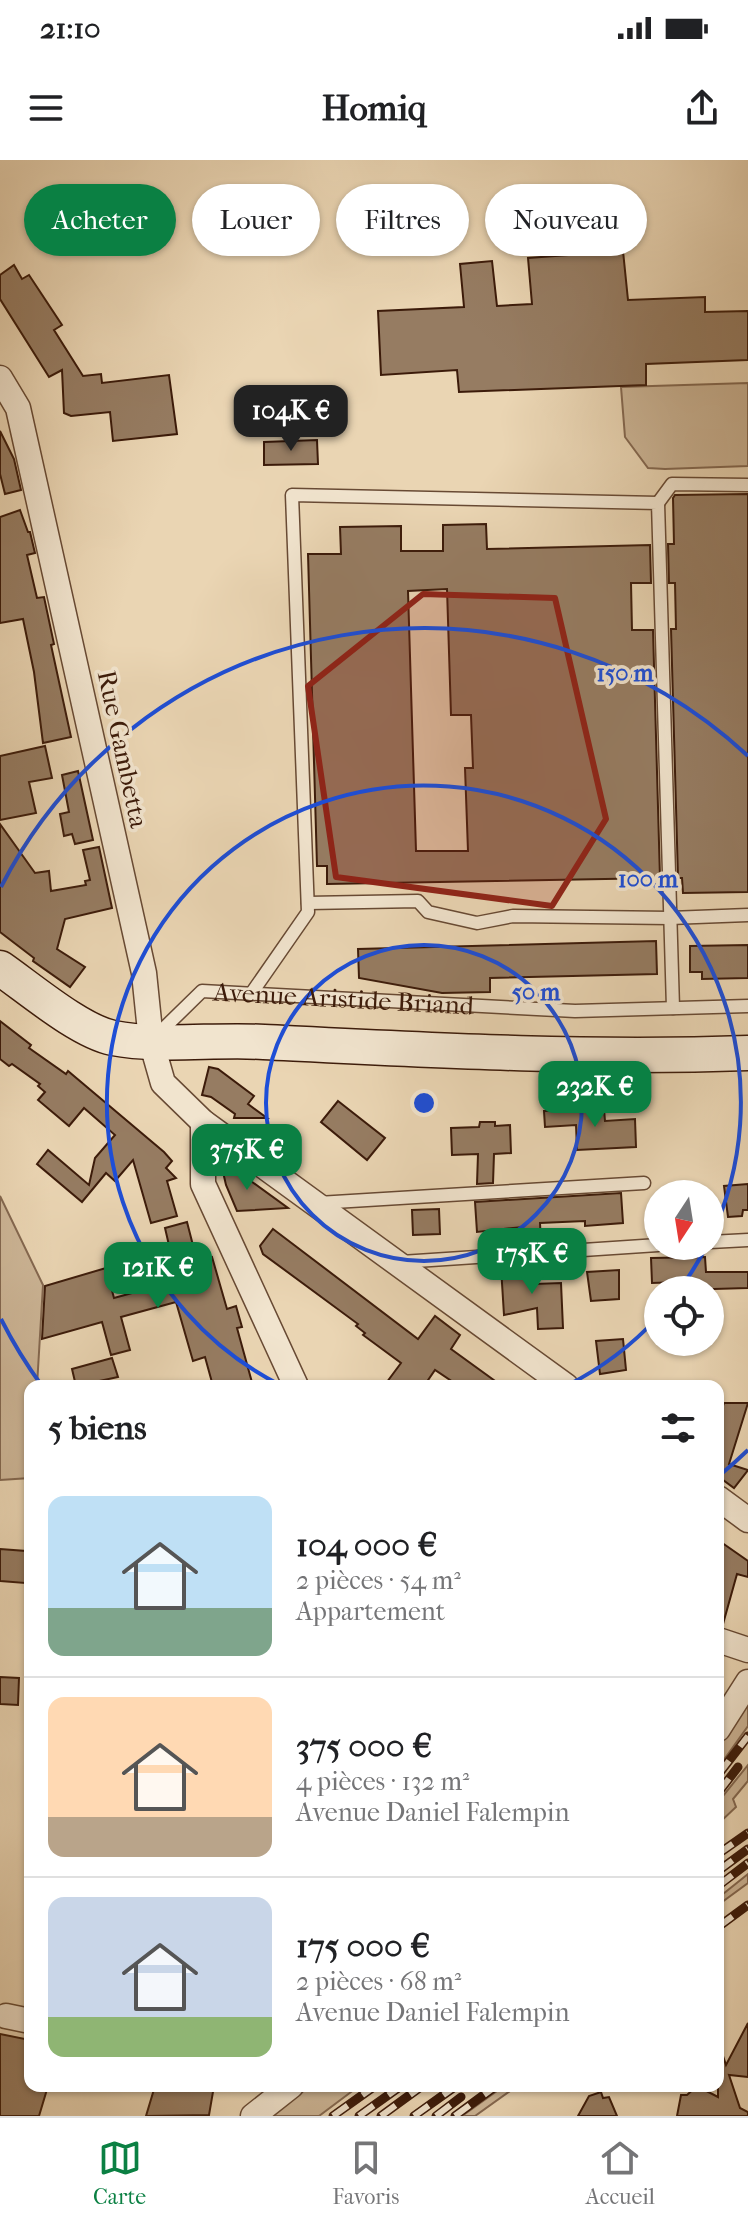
<!DOCTYPE html>
<html lang="fr">
<meta charset="utf-8">
<style>
body{margin:0;font-family:"IM FELL French Canon",serif;background:#f2f2f2;color:#202124;height:100vh;display:flex;flex-direction:column;font-size:30px;white-space:nowrap}
*{box-sizing:border-box;margin:0}
p{font-size:26px;color:#757577}
.icon{flex:none;width:44px;height:44px;fill:none;stroke:currentColor;stroke-width:2;stroke-linecap:round;stroke-linejoin:round}
.map{position:relative;flex:1;overflow:hidden}
.details{position:absolute;left:24px;top:1220px;width:700px;height:712px;display:flex;flex-direction:column;background:#fff;border-radius:16px;box-shadow:0 2px 6px #0004}
.details>*{flex:none}
.guide{position:absolute;left:24px;top:24px;width:700px;height:72px;display:flex;gap:16px}
.needle{width:52px;rotate:192deg}
.fabs{position:absolute;left:644px;top:1020px;display:grid;gap:16px}
.fabs a{display:grid;place-items:center;width:80px;height:80px;border-radius:50%;background:#fff;box-shadow:0 2px 6px #0004;font-size:40px}
.price{position:absolute;translate:-50% -68px;padding:0 18px;border-radius:16px;background:#0b8043;color:#fff;font-size:26px;line-height:52px;filter:drop-shadow(0 2px 4px #0008)}
.price::after{content:'';position:absolute;left:50%;top:48px;width:24px;height:18px;margin-left:-12px;background:inherit;clip-path:polygon(0 0,100% 0,50% 100%)}
.price.on{background:#222;color:#fff}
ul{padding:0;list-style:none}
li{display:flex;align-items:center;gap:24px;height:200px;padding:0 24px}
li+li{border-top:2px solid #e0e0e0}
li span{display:grid;place-items:center;flex:none;width:224px;height:160px;border-radius:16px;color:#555}
li>.icon{margin-inline-start:auto}
span .icon{width:96px;height:96px;fill:#fffc;stroke-width:1}
li b{font-size:34px}
h2{display:flex;justify-content:space-between;align-items:center;height:96px;padding:0 24px;font-size:34px}
.tag{padding:0 28px;border-radius:36px;background:#fff;box-shadow:0 2px 6px #0004;font-size:28px;line-height:72px}
.tag.on{background:#0b8043;color:#fff}
.status{display:flex;justify-content:space-between;align-items:center;height:56px;padding:0 40px;background:#fff;direction:ltr}
.status svg{height:22px;fill:currentColor}
header{display:flex;justify-content:space-between;align-items:center;height:104px;padding:0 24px;background:#fff;font-size:36px;font-weight:700}
.dock{display:flex;justify-content:space-around;align-items:center;height:112px;border-top:2px solid #e0e0e0;background:#fff;font-size:22px;color:#757577}
.dock a{display:grid;justify-items:center;gap:4px}
.dock .on{color:#0b8043}
.map>svg:first-child{display:block}
</style>
<div class="status"><b>21:10</b><svg viewBox="0 0 49 12"><path d="M0 12V9h3v3zM5 12V6h3v6zM10 12V3h3v9zM15 12V0h3v12zM26 1h20v11H26zM47 4h2v5h-2z"/></svg></div>
<header><svg class="icon" aria-label="menu" viewBox="0 0 24 24"><path d="M4 6h16M4 12h16M4 18h16"/></svg>Homiq<svg class="icon" aria-label="share" viewBox="0 0 24 24"><path d="M12 15V3M7 8l5-5 5 5M5 13v7h14v-7"/></svg></header>
<div class="map">
<svg width="748" height="1956" viewBox="0 0 748 1956">
<rect width="100%" height="100%" fill="#ead5b3"/>
<filter id="stains"><feTurbulence type="fractalNoise" baseFrequency=".0025" numOctaves="4"/><feColorMatrix values="0 0 0 0 .2 0 0 0 0 .09 0 0 0 0 .02 0 0 0 .5 -.17"/></filter>
<radialGradient id="worn" r=".72"><stop offset=".6" stop-color="#630" stop-opacity="0"/><stop offset="1" stop-color="#630" stop-opacity=".3"/></radialGradient>
<!-- green -->
<g fill="#ccb596" stroke="#846850" stroke-width="2">
<path d="M748 223V306L665 309 648 308 625 277 621 227Z"/>
<path d="M0 1036 43 1125 37 1226H30V1318L0 1320Z"/>
<path d="M748 1542V1566L718 1608V1583Z"/>
<path d="M748 1605V1621L733 1639 736 1647 718 1664V1642Z"/>
<path d="M748 1714V1723L718 1745V1738Z"/>
<path d="M310 1926H359L319 1956H272Z"/>
<path d="M504 1926H517L475 1956H462Z"/>
</g>
<!-- building -->
<g fill="#967c62" stroke="#3c1b0a" stroke-width="2" fill-rule="evenodd">
<path d="M623 91 628 140 705 137V152L748 151V200L646 204V225L459 232 457 210 381 215 378 151 464 147 460 104 492 101 497 146 532 144 528 98Z"/>
<path d="M14 105 22 119 29 115 62 165 54 170 83 216 101 214 102 223 169 215 177 274 113 281 110 252 71 256 64 253 62 210 49 217 0 139V115Z"/>
<path d="M0 271 14 299 21 330 5 334 0 314Z"/>
<path d="M317 280 318 304 264 305V282Z"/>
<path d="M748 334V732L683 733 682 718H678L671 469H676L675 423H669L668 384H674L673 338 675 335Z"/>
<path d="M20 350 28 372H30L34 389 35 393 27 395 37 438 44 437 54 484 51 485 71 577 43 583 34 512 23 459 0 463V357Z"/>
<path d="M486 364 487 389 650 385 651 423H631L632 470H653L660 718 327 724V706H317L308 394H341L340 367 401 366V391H443V365ZM447 429 451 555H471L473 608H465L468 691H416L408 431Z"/>
<path d="M45 586 52 618 29 622 36 653 0 660V596Z"/>
<path d="M78 611 93 680 75 684 72 674 64 676 60 654 69 652 62 615Z"/>
<path d="M0 664 35 713 49 711 51 731 86 725 85 721 90 720 83 690 99 687 112 748 65 759 57 789 85 807 70 827 33 801 34 798 0 772Z"/>
<path d="M656 781 657 814 490 818V832L442 833 359 818 358 789Z"/>
<path d="M748 785V818L702 819V812H690V786Z"/>
<path d="M0 861 31 885 29 888 66 914 68 911 164 992 172 1001 166 1008 176 1018 167 1021 177 1056 151 1063 133 1000 115 1021 106 1013 82 1042 37 1004 48 990 89 1025 95 998 115 975 84 948 69 966 38 940 45 932 38 926 40 924 12 904 9 906 0 899Z"/>
<path d="M209 907 218 909 254 936 248 944 267 958H234L235 954 211 937 202 935Z"/>
<path d="M338 941 385 978 367 1000 321 962Z"/>
<path d="M604 949 605 961 635 959 636 987 577 990 576 965 545 967 544 951Z"/>
<path d="M480 962H495V966L510 965 511 993 494 994 493 1023 477 1024 478 994 452 995 451 968 479 967Z"/>
<path d="M220 999 248 1019 288 1048 237 1051 226 1025Z"/>
<path d="M748 1024V1050H743L742 1056 728 1057 724 1026Z"/>
<path d="M621 1033 623 1063 585 1066V1061L540 1063 541 1083 523 1085 522 1067 477 1072 475 1042Z"/>
<path d="M439 1049 440 1074 413 1075 412 1050Z"/>
<path d="M187 1062 197 1101 212 1097 227 1149 236 1146 242 1167 237 1168 253 1226H213L205 1197 193 1201 176 1142 121 1157 130 1190 111 1195 102 1162 42 1179 45 1126 106 1108 114 1138 172 1122 169 1109 174 1107 165 1068Z"/>
<path d="M273 1069 418 1179 435 1156 460 1175 451 1189 502 1226H459L435 1210 424 1226H384L401 1203 363 1175 365 1173 356 1166 358 1164 263 1094 260 1086Z"/>
<path d="M705 1097 706 1112H748V1128L680 1130V1122L652 1123 651 1098Z"/>
<path d="M533 1105 534 1124 561 1123 563 1168 538 1169 537 1148 504 1155 501 1107Z"/>
<path d="M619 1110V1139L591 1141 587 1112Z"/>
<path d="M623 1179 626 1210 600 1214 596 1181Z"/>
<path d="M112 1198 118 1217 76 1226 72 1209Z"/>
<path d="M724 1243H748L729 1304 748 1310 734 1328 723 1320 722 1324 718 1323V1260Z"/>
<path d="M718 1380 748 1401V1417L737 1414 723 1464H718Z"/>
<path d="M0 1389 26 1391 25 1423 0 1421Z"/>
<path d="M0 1517 19 1518 18 1545 0 1544Z"/>
<path d="M748 1863V1917L729 1915 740 1948 748 1952V1956H677L681 1935H687L697 1926 718 1937V1890H721L726 1905Z"/>
<path d="M0 1874 30 1880V1926H48L39 1956H0Z"/>
<path d="M155 1926H214L209 1955 146 1956Z"/>
<path d="M601 1932 603 1938 609 1937 617 1956H578L589 1936Z"/>
</g>
<g fill="none" stroke-linecap="round" stroke-linejoin="round">
<!-- service casing -->
<g stroke="#684a34" stroke-width="15">
<g id="service">
<path d="M658 343 672 324 748 325"/>
<path d="M308 743 418 741 428 752 477 763 513 756 670 758 748 755"/>
<path d="M251 834 308 752 292 335 658 343 673 848"/>
<path id="s1" d="M156 876 202 831 575 851 748 846"/>
<path d="M318 1043 644 1023"/>
<path d="M710 1082 748 1080"/>
<path d="M401 1102 658 1085"/>
</g>
</g>
<!-- minor casing -->
<g stroke="#684a34" stroke-width="27">
<g id="minor">
<path d="M0 218 18 248 144 813 151 881 163 923 203 962 566 1226"/>
<path d="M203 962V1024L296 1226"/>
<path d="M718 1338 748 1360"/>
<path d="M718 1480 748 1490"/>
<path d="M718 1569 748 1522"/>
<path d="M6 1856 30 1861"/>
<path d="M253 1956 291 1926"/>
</g>
</g>
<!-- secondary casing -->
<g stroke="#3c1b0a" stroke-width="37">
<path id="secondary" d="M0 808C29 828 79 871 113 878 161 887 214 879 264 882 425 890 586 899 748 893"/>
</g>
<!-- service -->
<use href="#service" stroke="#f1e4ce" stroke-width="12"/>
<!-- minor -->
<use href="#minor" stroke="#f1e4ce" stroke-width="24"/>
<!-- secondary -->
<use href="#secondary" stroke="#f1e4ce" stroke-width="34"/>
<!-- rail casing -->
<g stroke="#3c1b0a" stroke-width="9">
<g id="rail">
<path d="M718 1615 748 1576"/>
<path d="M718 1633 738 1607"/>
<path d="M718 1694 748 1673"/>
<path d="M718 1711 748 1689"/>
<path d="M718 1726 748 1703"/>
<path d="M718 1767 748 1745"/>
<path d="M333 1956 375 1926"/>
<path d="M359 1956 401 1926"/>
<path d="M381 1956 422 1926"/>
<path d="M414 1956 456 1926"/>
<path d="M436 1956 461 1937"/>
<path d="M455 1956 496 1926"/>
</g>
</g>
<!-- rail -->
<use href="#rail" stroke="#f1e4ce" stroke-width="6" stroke-dasharray="18" stroke-linecap="butt"/>
</g>
<!-- marked area -->
<path fill="#8f2418" fill-opacity="0.2" stroke="#8f2418" stroke-width="6" stroke-linejoin="round" d="M423 434 555 438 606 659 552 746 336 717 308 526Z"/>
<!-- distance rings -->
<g fill="none" stroke="#1d4ed8" stroke-width="4">
<circle cx="424" cy="943" r="158"/>
<path d="M706 1087A317 317 0 0 1 680 1129M658 1157A317 317 0 0 1 568 1225M280 1225A317 317 0 1 1 710 1079"/>
<path d="M748 1290A475 475 0 0 1 720 1315M42 1226A475 475 0 0 1 1 1159M1 727A475 475 0 0 1 748 596"/>
</g>
<g text-anchor="middle" stroke-width="7" stroke-linejoin="round" paint-order="stroke">
<!-- street labels -->
<g font-size="26" fill="#3c1b0a" stroke="#f1e4ce">
<text transform="translate(123 589) rotate(78)" y="9">Rue Gambetta</text>
<text dy="9" stroke="none"><textPath href="#s1" startOffset="206">Avenue Aristide Briand</textPath></text>
</g>
</g>
<circle cx="424" cy="943" r="12" fill="#1d4ed8" stroke="#f1e4ce" stroke-width="4"/>
<g font-size="24" text-anchor="middle" font-weight="bold" fill="#1d4ed8" stroke="#f1e4ce" stroke-width="7" stroke-linejoin="round" paint-order="stroke">
<text x="625" y="521">150 m</text>
<text x="648" y="727">100 m</text>
<text x="536" y="840">50 m</text>
</g>
<rect width="100%" height="100%" filter="url(#stains)"/>
<rect width="100%" height="100%" fill="url(#worn)"/>
</svg>
<div class="fabs">
<a><svg class="needle" viewBox="-14 -14 28 28"><path d="M0-13l5 13h-10z" fill="#e53935"/><path d="M0 13l5-13h-10z" fill="#757577"/></svg></a>
<a><svg class="icon" aria-label="locate" viewBox="0 0 24 24"><circle cx="12" cy="12" r="6"/><path d="M12 2v4M12 18v4M2 12h4M18 12h4"/></svg></a>
</div>
<b class="price on" style="left:291px;top:293px">104K €</b>
<b class="price" style="left:595px;top:969px">232K €</b>
<b class="price" style="left:247px;top:1032px">375K €</b>
<b class="price" style="left:532px;top:1136px">175K €</b>
<b class="price" style="left:158px;top:1150px">121K €</b>
<div class="guide">
<a class="tag on">Acheter</a>
<a class="tag">Louer</a>
<a class="tag">Filtres</a>
<a class="tag">Nouveau</a>
</div>
<section class="details">
<h2>5 biens<svg class="icon" aria-label="filters" viewBox="0 0 24 24"><path d="M4 7h16M4 17h16"/><circle cx="9" cy="7" r="2"/><circle cx="15" cy="17" r="2"/></svg></h2>
<ul>
<li><span style="background:linear-gradient(#bfe0f5 70%,#7fa58c 0)"><svg class="icon" aria-label="home" viewBox="0 0 24 24"><path d="M3 11l9-7 9 7M6 9v11h12V9"/></svg></span><div><b>104 000 €</b><p>2 pièces · 54 m²</p><p>Appartement</p></div></li>
<li><span style="background:linear-gradient(#ffd9b3 75%,#b9a48a 0)"><svg class="icon" aria-label="home" viewBox="0 0 24 24"><path d="M3 11l9-7 9 7M6 9v11h12V9"/></svg></span><div><b>375 000 €</b><p>4 pièces · 132 m²</p><p>Avenue Daniel Falempin</p></div></li>
<li><span style="background:linear-gradient(#c9d6e8 75%,#8fb573 0)"><svg class="icon" aria-label="home" viewBox="0 0 24 24"><path d="M3 11l9-7 9 7M6 9v11h12V9"/></svg></span><div><b>175 000 €</b><p>2 pièces · 68 m²</p><p>Avenue Daniel Falempin</p></div></li>
</ul>
</section>
</div>
<nav class="dock">
<a class="on"><svg class="icon" aria-label="map" viewBox="0 0 24 24"><path d="M3 6l6-2 6 2 6-2v14l-6 2-6-2-6 2zM9 4v14M15 6v14"/></svg>Carte</a>
<a><svg class="icon" aria-label="saved" viewBox="0 0 24 24"><path d="M7 4h10v16l-5-4-5 4z"/></svg>Favoris</a>
<a><svg class="icon" aria-label="home" viewBox="0 0 24 24"><path d="M3 11l9-7 9 7M6 9v11h12V9"/></svg>Accueil</a>
</nav>
